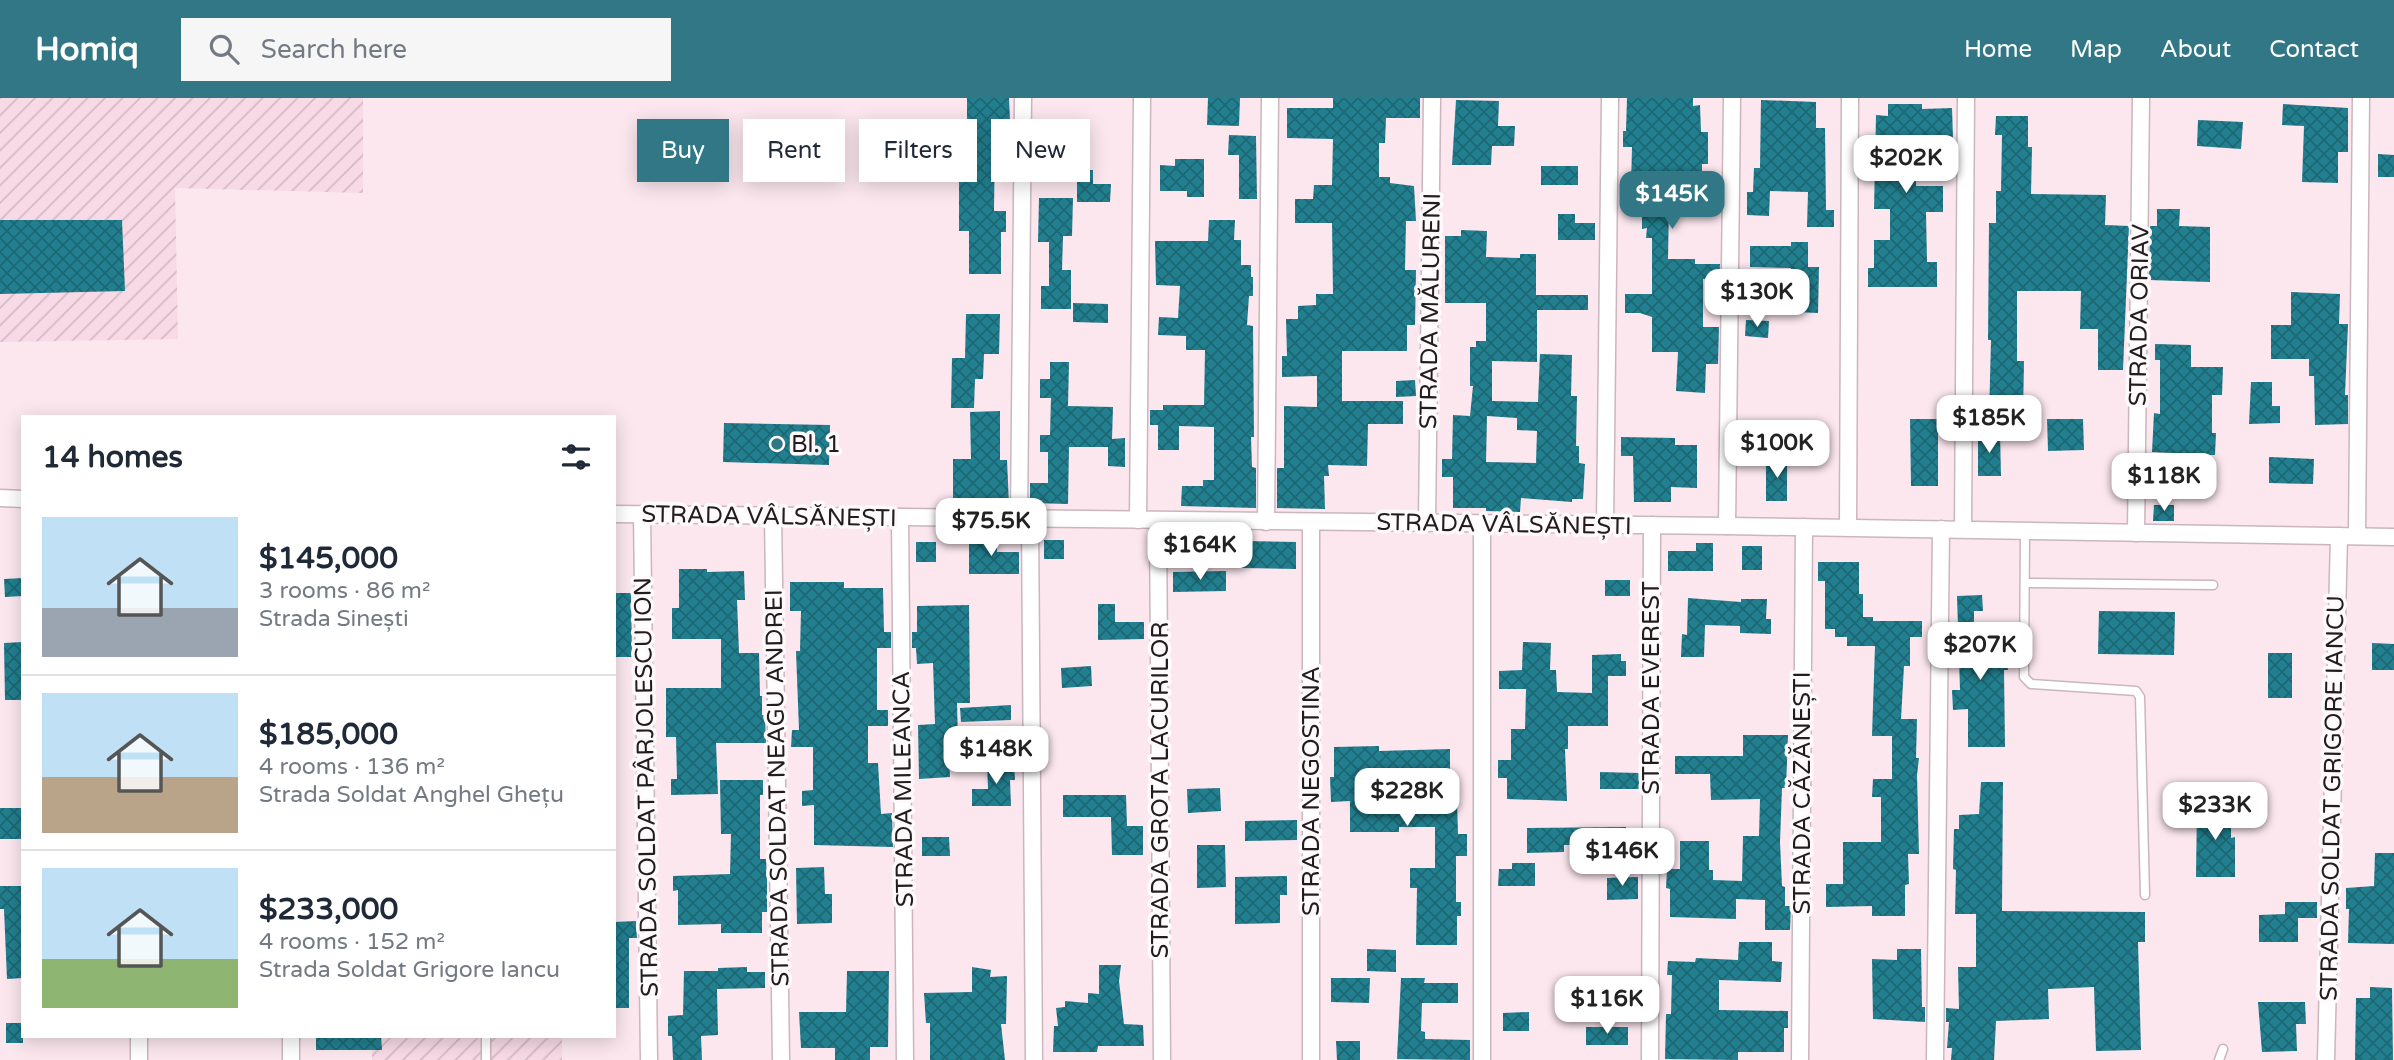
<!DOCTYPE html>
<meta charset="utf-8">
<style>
body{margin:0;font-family:"Varela Round",sans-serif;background:#f6f6f7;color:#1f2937;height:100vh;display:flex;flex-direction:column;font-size:26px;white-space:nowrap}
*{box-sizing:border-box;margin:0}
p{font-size:23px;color:#747a83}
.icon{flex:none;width:38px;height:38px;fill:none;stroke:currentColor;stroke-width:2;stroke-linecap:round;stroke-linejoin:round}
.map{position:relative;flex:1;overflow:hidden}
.details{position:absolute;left:21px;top:317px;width:595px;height:623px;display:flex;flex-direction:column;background:#fff;border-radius:0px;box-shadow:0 4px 18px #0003}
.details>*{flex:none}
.hud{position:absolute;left:637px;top:21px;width:665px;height:63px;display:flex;gap:14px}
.price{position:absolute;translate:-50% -60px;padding:0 16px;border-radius:14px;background:#fff;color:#222;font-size:23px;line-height:46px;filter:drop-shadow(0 2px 4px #0008)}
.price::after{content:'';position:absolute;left:50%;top:42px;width:21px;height:16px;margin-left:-10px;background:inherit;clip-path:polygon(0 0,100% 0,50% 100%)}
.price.active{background:#317785;color:#fff}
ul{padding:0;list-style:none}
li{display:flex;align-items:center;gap:21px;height:175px;padding:0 21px}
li+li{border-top:2px solid #e0e1e3}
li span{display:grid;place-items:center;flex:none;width:196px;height:140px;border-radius:0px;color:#555}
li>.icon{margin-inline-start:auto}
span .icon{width:84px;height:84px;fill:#fffc;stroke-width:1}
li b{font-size:30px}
h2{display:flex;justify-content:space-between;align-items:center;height:84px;padding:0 21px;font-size:30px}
.chip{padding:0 24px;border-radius:0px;background:#fff;box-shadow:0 4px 18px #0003;font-size:24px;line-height:63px}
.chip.active{background:#317785;color:#fff}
header{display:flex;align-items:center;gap:42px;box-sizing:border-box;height:98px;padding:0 35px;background:#317785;color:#fff}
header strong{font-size:33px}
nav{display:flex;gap:38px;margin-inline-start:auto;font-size:24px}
.search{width:490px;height:63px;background:#f6f6f7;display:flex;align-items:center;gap:18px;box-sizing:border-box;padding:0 24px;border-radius:0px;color:#747a83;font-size:26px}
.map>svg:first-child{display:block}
</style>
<header>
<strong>Homiq</strong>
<div class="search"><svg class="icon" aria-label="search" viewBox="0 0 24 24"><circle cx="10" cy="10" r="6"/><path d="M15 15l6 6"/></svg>Search here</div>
<nav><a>Home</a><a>Map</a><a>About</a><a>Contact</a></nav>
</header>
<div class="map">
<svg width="2394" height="962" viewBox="0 0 2394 962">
<defs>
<pattern id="industrial-furrows" width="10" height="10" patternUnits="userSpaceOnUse" patternTransform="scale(1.75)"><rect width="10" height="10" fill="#f7dae5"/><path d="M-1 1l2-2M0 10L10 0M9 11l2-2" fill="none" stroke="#d3bac4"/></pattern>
<pattern id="building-cross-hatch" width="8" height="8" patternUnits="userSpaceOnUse" patternTransform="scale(1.75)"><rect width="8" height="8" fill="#227f8f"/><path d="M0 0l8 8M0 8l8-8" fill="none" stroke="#1d6774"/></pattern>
</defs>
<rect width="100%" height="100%" fill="#fce7ef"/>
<!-- industrial -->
<g fill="url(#industrial-furrows)">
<path d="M0 0H363V95L175 90 178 241 0 244Z"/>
<rect x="372" y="938" width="190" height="24"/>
</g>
<!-- building -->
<g fill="url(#building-cross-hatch)" fill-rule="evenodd">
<path d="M967 0H1009L1011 44H995L994 113H1006V134H1001V176H969V133H959V50H943L944 23H967Z"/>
<path d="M1208 0H1240L1239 28 1207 27Z"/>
<path d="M1333 0H1420V20H1386L1385 45H1379V79H1390V85L1414 88 1416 123H1406L1405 172H1416L1415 227H1407V253H1342V303H1403V326H1368L1367 368 1328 367 1329 378H1324L1325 411 1277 410V370H1284V308L1317 309V278L1282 279V258H1287L1286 221H1298V208L1316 207V196H1333L1332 125H1295V101H1313L1314 87H1332L1333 41 1287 40V10H1333Z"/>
<path d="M1627 0H1693V8L1700 7 1701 34H1708V66H1702V107H1669L1668 161H1695V166H1720L1719 181H1703V229H1719L1718 266H1706L1705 295 1676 293 1678 254H1652V219L1640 215H1625V196H1652V140H1646L1647 130 1642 131V88H1631L1632 49H1623V33H1626Z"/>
<path d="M1456 2 1499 3 1498 28H1515L1514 48H1492L1491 67H1452Z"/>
<path d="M1761 2 1816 4V30H1825L1826 112H1834V129H1807L1808 94 1770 93 1769 118 1747 117V94H1753L1754 70H1760Z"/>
<path d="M1888 6H1922V11L1952 10 1953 40H1916V88H1943V114H1926L1927 164H1937V189H1868V170H1874V142H1890V111H1874L1876 17 1888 18Z"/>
<path d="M2283 6 2348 10V54H2338V85L2302 84 2304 28 2282 27Z"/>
<path d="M1996 18H2028V49H2032L2031 96 2106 97 2105 127 2129 128 2123 272H2098V231H2080L2081 193H2017V263H2024L2023 320H1989L1991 242H1988L1989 125H1996V93H2001L2002 37H1995Z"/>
<path d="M2198 22 2243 24 2241 51 2197 48Z"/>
<path d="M1229 37 1256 38 1257 101H1239V57H1228Z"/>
<path d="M1037 48 1070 49V65L1037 64Z"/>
<path d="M2378 56 2394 57V79H2378Z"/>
<path d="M1175 61H1204V99H1187V93H1160V67L1175 68Z"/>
<rect x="1541" y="68" width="37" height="19"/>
<path d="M1077 72H1093V86H1111L1110 104H1077Z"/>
<path d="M1039 100H1073L1072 138H1063L1062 172H1071V211H1041V188H1049V144H1038Z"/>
<path d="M2157 111H2180L2179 128 2210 129V184L2149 182 2150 128H2157Z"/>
<path d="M1558 116H1575V125H1595V142H1558Z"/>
<path d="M0 122H122L125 193 0 196Z"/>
<path d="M1209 122H1235L1234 142H1241V167H1251V179H1253V198H1249L1247 227 1253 228 1254 339H1251L1252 369 1256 370V410L1181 408 1182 388H1203V382H1214V329L1179 328V352H1158V327H1150V312H1163V307H1204L1205 252H1186V238L1158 237 1159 219 1178 220 1180 188 1156 187 1155 143H1208Z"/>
<path d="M1461 132 1487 133 1486 159 1520 160V156H1536V197H1588V212H1537V264L1492 263V303L1538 304 1540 256 1572 257 1571 298H1577L1576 348H1579V365L1585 366 1583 401H1572V404L1521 400 1520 414 1486 413V410H1453V379H1442V361H1452L1453 317 1470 318 1473 288H1470V249H1476V243H1486V205H1445V138H1461ZM1487 318 1517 320V332L1537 333 1536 365 1486 364Z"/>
<path d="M1791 144H1808V169H1819L1818 215 1795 214 1796 181H1791V170L1750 169V148H1791Z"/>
<path d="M2291 194 2340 196 2339 226H2348L2345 297H2348V326L2315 327 2314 278H2309V261H2271V227H2291Z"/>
<path d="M1073 205 1108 206V225L1073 224Z"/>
<path d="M966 216H1000L999 256H984L983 281H975L974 310H951L952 260H965Z"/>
<path d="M1746 222 1769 223 1768 240 1745 238Z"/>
<path d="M2155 246 2191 247V269H2223L2222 297H2212V335H2216L2215 357H2209L2205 399 2168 396 2172 355 2152 354 2154 315 2160 316V262H2155Z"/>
<path d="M1050 264H1069L1068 308 1113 309 1112 341 1125 340V369L1108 368V349H1069L1068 406 1030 405V385H1048V354H1040V337H1050L1051 300H1040V281H1050Z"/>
<path d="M1415 282 1416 298 1396 299V283Z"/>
<path d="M2251 284H2272V308H2280V325L2249 326Z"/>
<path d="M1000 313V362H1007L1009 406 953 403V361H971L970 314Z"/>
<path d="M1910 321H1947V337L1938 336V388H1911Z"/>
<path d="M2047 321H2083L2084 352 2048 353Z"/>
<path d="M724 325 830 327 829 367 723 364Z"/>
<path d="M1978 335H2000L2001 378H1978Z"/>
<path d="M1621 339 1675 340V347H1697V390L1671 389V404H1634L1633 358H1621Z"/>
<path d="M2269 359 2314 361 2313 386 2269 385Z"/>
<rect x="1766" y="360" width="21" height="43"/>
<path d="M2154 407H2174V423H2153Z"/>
<path d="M969 440H997V454H1019V476H969Z"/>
<rect x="1044" y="442" width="20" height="19"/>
<path d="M1242 443 1296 444V471L1242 470Z"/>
<rect x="916" y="444" width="20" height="20"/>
<path d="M1696 445H1713V473H1668V453H1696Z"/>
<rect x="1742" y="448" width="20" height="24"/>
<path d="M1818 464H1859V496H1863V519H1873V523H1922V539H1910V568H1904L1901 621H1917L1916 660H1919L1917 677 1919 756H1908L1909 786 1905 787V818H1872V808L1826 809V786H1843V744H1881V699H1872L1873 681H1892V638H1872L1875 548H1847V539H1835V531H1825V483H1818Z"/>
<path d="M679 471H707V474L744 473 745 502H737L739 555H759L760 598H762V617H765L766 645H716L718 696 671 697V681H677L676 639H666V590H721V541H672V510H679Z"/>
<path d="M1226 473V493L1173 494V474Z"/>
<path d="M23 480V498L5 499 4 481Z"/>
<rect x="1605" y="482" width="25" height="16"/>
<path d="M790 484H844V490H883L884 534H891V550H877V612H888V628H868V665H878L881 716 892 715 893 749 814 747V707L802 708V693L813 692V649H791L792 632H799L796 553H800L801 513H790Z"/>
<path d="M614 495H631L632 559H614Z"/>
<path d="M1982 497 1983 513H1974V556H2008V572H2004L2005 649H1968V611L1953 612 1952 592H1960L1957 498Z"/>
<path d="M1688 500 1741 504V501H1767L1766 521H1771V536L1740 535V528L1705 527 1704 559H1681L1682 536 1687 537Z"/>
<path d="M1098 506H1115V524H1144V541L1098 542Z"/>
<path d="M969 507 970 605H957L958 643 948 644 950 679 919 681 918 627 935 626 933 565 917 566 916 550H912V534H917V508Z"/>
<path d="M2099 513 2175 514 2174 557 2098 556Z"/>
<path d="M23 544V602H5L4 545Z"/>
<path d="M1523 544 1551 545 1550 572H1556L1557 594 1592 595V557L1621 556V563H1626V578H1608V628H1568V651H1565L1567 703 1507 701V680H1498V662H1511V631H1525L1526 591H1499V573L1522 572Z"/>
<path d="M2372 545 2394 546V572H2372Z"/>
<rect x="2268" y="555" width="24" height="45"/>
<path d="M1091 568 1092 588 1062 590 1061 570Z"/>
<path d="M1011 607V622L961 624 960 610Z"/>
<path d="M1743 637H1788L1786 690H1782L1780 744 1782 788 1785 789V808H1791L1790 832H1765V802L1736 801V821L1670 819V791L1666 790 1667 771H1680V743H1709V772H1713V782L1742 783 1743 738H1759L1760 701 1711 702 1710 676H1675V658H1743Z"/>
<path d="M1379 648V653L1450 651V671L1380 673 1381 705 1457 703 1458 736H1467V758H1456V804H1461V818H1457V847H1416L1417 790H1410V770H1435V729H1399V734H1350V703L1331 704 1330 679H1334V649Z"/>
<path d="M987 664H1014L1015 682H1010L1011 708H972V691H988Z"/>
<path d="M1600 674 1639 675V691H1600Z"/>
<path d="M720 682H763V697H760V761H766L767 783V814H762V835H721V826L678 827V792L673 793V778L730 776 731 736H721Z"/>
<path d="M1981 684H2003L2002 813 2145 814V844H2138L2141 952 2096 953 2094 889 2048 891 2049 921 1996 923 1994 962H1951L1952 950H1947L1949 924H1946V910L1959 911 1958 869H1976V816H1955L1956 772 1953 771 1954 731H1959V717L1979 716Z"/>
<path d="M1220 690 1221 713 1188 715 1187 691Z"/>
<path d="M1063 697H1126L1127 728H1143V757H1112L1111 719H1063Z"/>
<path d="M2197 707H2231V740L2235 739V779H2196Z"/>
<rect x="0" y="710" width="23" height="31"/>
<path d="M1297 722V742L1245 743V723Z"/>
<path d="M1626 729V747H1564V754L1527 755V730Z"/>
<path d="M922 739H949L950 758H922Z"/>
<path d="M1197 747H1225L1226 789 1197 790Z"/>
<path d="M2375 755H2394V846L2348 845 2349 811H2346V790L2374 788Z"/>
<path d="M1512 765H1535V788H1498L1499 771H1512Z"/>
<path d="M824 769 825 796H832V825L797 826 796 770Z"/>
<path d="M1287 778V797H1280V825L1235 826V779Z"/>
<path d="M1638 779V801L1607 802V780Z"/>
<path d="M0 788H23V880L7 881 4 811H0Z"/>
<path d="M2285 804H2317V820H2298V844H2259V817L2285 816Z"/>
<path d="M636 823 637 840H629V910H614V824Z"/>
<path d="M1739 844H1772V863L1782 864 1781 884 1719 882V912L1788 913V930H1784V954H1738V962L1665 961 1666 916H1671L1672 877H1667L1668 863 1695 864 1696 860 1738 862Z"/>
<path d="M1367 851 1396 852V874L1367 873Z"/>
<path d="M1897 851H1921L1922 909H1925V924L1873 921 1872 861 1897 862Z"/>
<path d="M1099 867H1121L1119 883 1124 926 1143 927 1144 948H1098L1097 954H1053L1054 928H1058L1056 910 1065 909V903L1088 905V895L1099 896Z"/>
<path d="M747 869V874H765V890L717 891 718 937 701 938 702 962H673L672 938H668V918L683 917 684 873H718V870Z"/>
<path d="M972 869 991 872 990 879 1007 878 1006 926H1001L1005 962H930V925H926L924 895 972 894Z"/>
<path d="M847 873H889L888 949H870V962H835V950H801L799 914H846Z"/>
<path d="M1331 880H1370L1369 905 1331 904Z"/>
<path d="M1401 880H1425L1424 885H1458V905H1422L1421 933 1425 934V941L1470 942V962L1397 961Z"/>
<path d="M2370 889 2392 890 2393 962H2355L2356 900H2370Z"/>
<path d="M2258 904H2305L2306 926H2296L2297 953 2262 954Z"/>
<path d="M1529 914V933H1503V915Z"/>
<rect x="6" y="925" width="17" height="20"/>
<rect x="1586" y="929" width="42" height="18"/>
<path d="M316 938H381L382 952H316Z"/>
<path d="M1336 943H1360V962H1337Z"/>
</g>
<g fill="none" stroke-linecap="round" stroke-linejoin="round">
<!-- lane casing -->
<g stroke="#cab6be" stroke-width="11">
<g id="lane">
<path d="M2025 433 2024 579 2031 586 2136 593 2140 599 2145 797"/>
<path d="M2025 485 2213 487"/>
<path d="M486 962V938"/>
<path d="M2219 962 2223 951"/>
</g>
</g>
<!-- street casing -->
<g stroke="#cab6be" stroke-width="19">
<g id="street">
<path d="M0 400 23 401"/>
<path d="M614 416 1727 428 2394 439"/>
<path d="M642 416 649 962"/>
<path d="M773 417 781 962"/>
<path d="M900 419 905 962"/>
<path d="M1019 421 1023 0"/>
<path d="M1030 421 1034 962"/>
<path d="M1138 422 1142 0"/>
<path d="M1158 423 1162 962"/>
<path d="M1266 424 1270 0"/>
<path d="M1427 425 1432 0"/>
<path d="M1482 426V962"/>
<path d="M1605 427 1610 0"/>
<path d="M1727 428 1732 0"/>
<path d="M1848 429 1850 0"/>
<path d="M1963 431 1966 0"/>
<path d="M2136 435 2141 0"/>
<path d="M2357 438 2361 0"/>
<path d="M139 938V962"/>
<path d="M291 938V962"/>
<path d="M1311 962V424"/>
<path d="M1650 962 1652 427"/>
<path d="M1800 962 1804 429"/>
<path d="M1935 962 1941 431"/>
<path d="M2326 962 2339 438"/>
</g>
</g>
<!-- lane -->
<use href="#lane" stroke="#fff" stroke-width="8"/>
<!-- street -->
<use href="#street" stroke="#fff" stroke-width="16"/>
</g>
<!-- markers -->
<circle fill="#317785" stroke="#fefafb" stroke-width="2.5" cx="777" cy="346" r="7"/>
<g text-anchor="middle" stroke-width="7" stroke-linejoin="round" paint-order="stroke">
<!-- street labels -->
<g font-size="24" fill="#231c1f" stroke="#fefafb">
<text transform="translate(1430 213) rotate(-89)" y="8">STRADA MĂLURENI</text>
<text transform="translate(2139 217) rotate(-89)" y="8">STRADA ORIAV</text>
<text transform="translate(769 418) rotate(1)" y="8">STRADA VÂLSĂNEȘTI</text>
<text transform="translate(1504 426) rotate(1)" y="8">STRADA VÂLSĂNEȘTI</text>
<text transform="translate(1651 590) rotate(-90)" y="8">STRADA EVEREST</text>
<text transform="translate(646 689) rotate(-91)" y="8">STRADA SOLDAT PÂRJOLESCU ION</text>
<text transform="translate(777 690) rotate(-91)" y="8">STRADA SOLDAT NEAGU ANDREI</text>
<text transform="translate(903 691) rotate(-91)" y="8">STRADA MILEANCA</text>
<text transform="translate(1160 692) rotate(-90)" y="8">STRADA GROTA LACURILOR</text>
<text transform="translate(1311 693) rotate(-90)" y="8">STRADA NEGOSTINA</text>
<text transform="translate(1802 695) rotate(-90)" y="8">STRADA CĂZĂNEȘTI</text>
<text transform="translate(2332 700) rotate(-89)" y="8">STRADA SOLDAT GRIGORE IANCU</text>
</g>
<!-- poi labels -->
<g font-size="24" fill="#231c1f" stroke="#fefafb" text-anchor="start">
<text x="791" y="354">Bl. 1</text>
</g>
</g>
</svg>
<b class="price" style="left:1906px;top:97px">$202K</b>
<b class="price active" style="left:1672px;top:133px">$145K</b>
<b class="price" style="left:1757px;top:231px">$130K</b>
<b class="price" style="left:1989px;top:357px">$185K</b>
<b class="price" style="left:1777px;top:382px">$100K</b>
<b class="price" style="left:2164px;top:415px">$118K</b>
<b class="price" style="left:991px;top:460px">$75.5K</b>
<b class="price" style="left:1200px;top:484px">$164K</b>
<b class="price" style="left:1980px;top:584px">$207K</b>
<b class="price" style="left:996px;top:688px">$148K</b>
<b class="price" style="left:1407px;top:730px">$228K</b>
<b class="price" style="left:2215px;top:744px">$233K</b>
<b class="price" style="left:1622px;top:790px">$146K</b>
<b class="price" style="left:1607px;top:938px">$116K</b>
<div class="hud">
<a class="chip active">Buy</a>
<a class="chip">Rent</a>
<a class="chip">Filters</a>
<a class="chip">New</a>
</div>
<section class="details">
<h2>14 homes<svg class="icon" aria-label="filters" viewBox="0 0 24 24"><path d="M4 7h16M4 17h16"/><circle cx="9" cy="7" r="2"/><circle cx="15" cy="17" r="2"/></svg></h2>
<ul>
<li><span style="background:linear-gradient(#bfe0f5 65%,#9aa5b1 0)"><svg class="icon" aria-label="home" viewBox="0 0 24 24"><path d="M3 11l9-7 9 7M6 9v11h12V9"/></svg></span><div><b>$145,000</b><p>3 rooms · 86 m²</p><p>Strada Sinești</p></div></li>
<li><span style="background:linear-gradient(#bfe0f5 60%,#b9a48a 0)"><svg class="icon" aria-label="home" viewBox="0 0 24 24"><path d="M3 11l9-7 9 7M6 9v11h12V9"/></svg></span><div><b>$185,000</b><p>4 rooms · 136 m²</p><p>Strada Soldat Anghel Ghețu</p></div></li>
<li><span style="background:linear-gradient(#bfe0f5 65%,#8fb573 0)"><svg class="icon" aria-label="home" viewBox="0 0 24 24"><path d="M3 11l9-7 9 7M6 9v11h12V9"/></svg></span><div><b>$233,000</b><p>4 rooms · 152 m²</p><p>Strada Soldat Grigore Iancu</p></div></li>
</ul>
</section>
</div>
